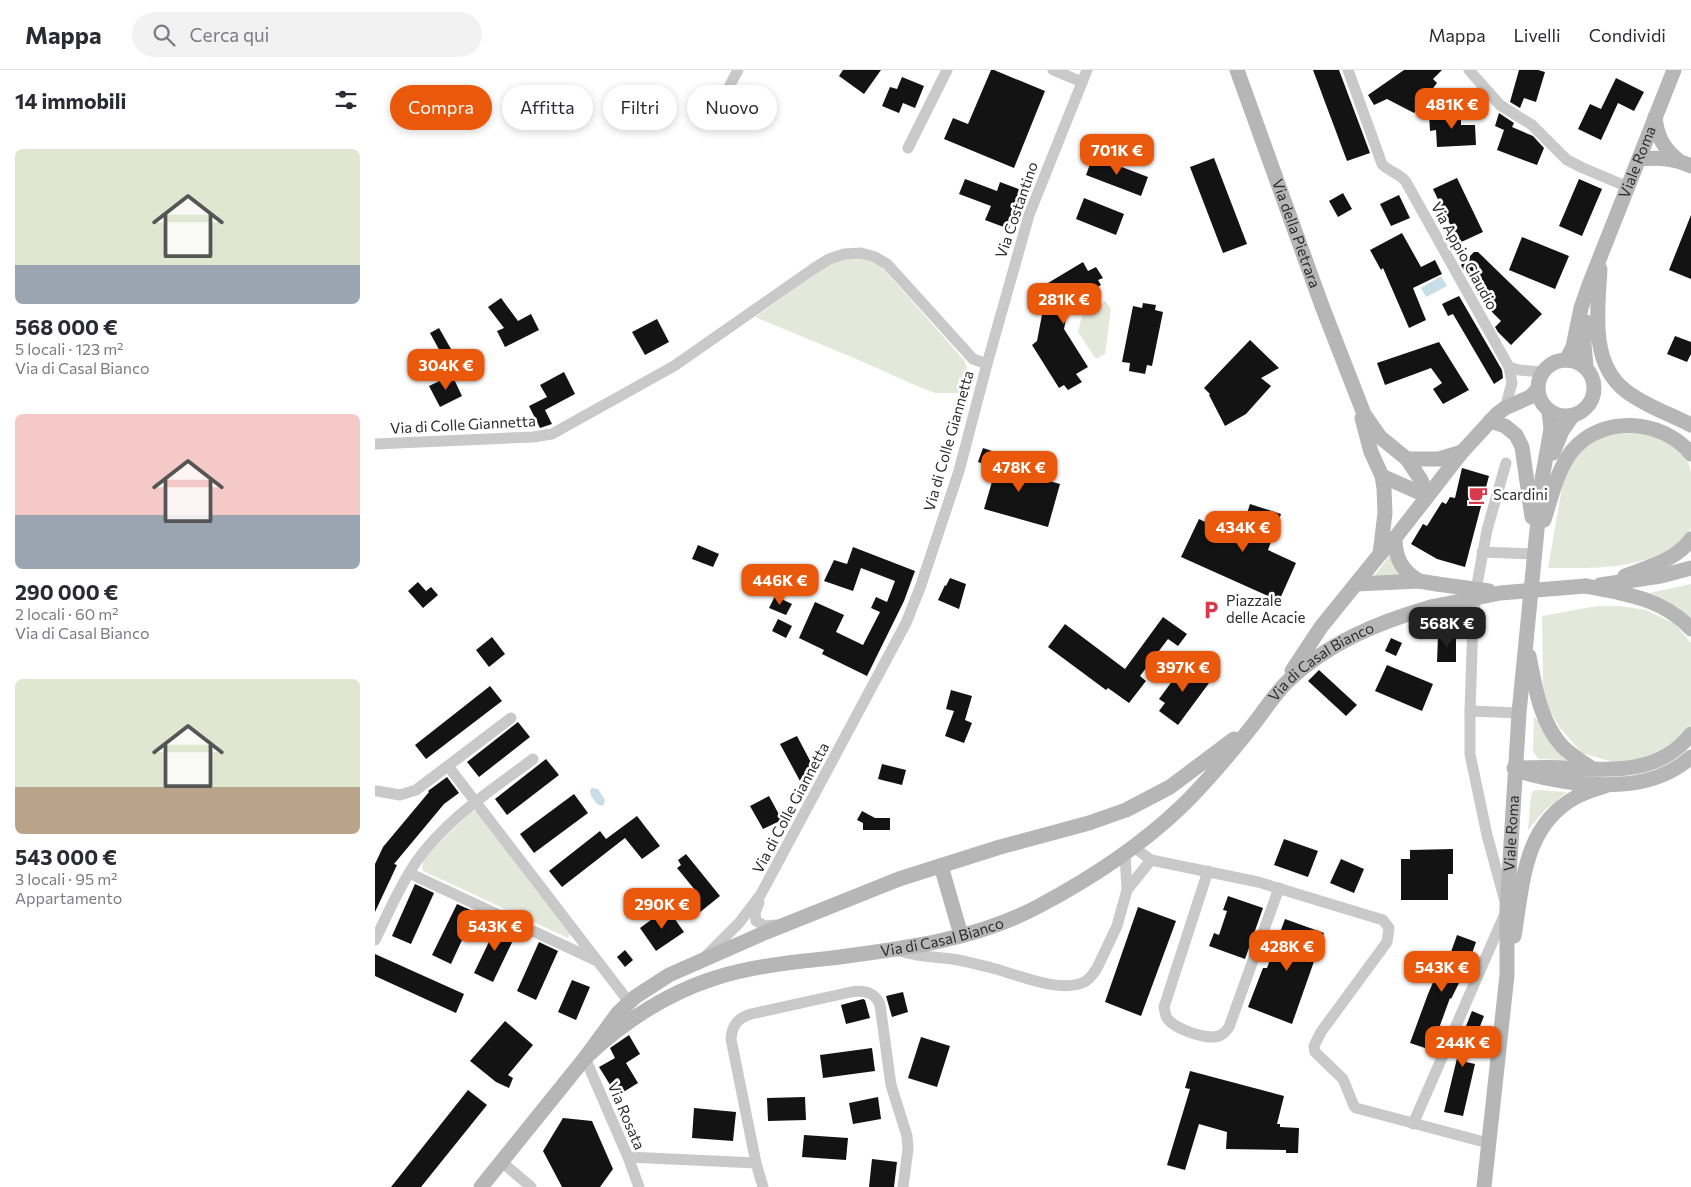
<!DOCTYPE html>
<html lang="it">
<meta charset="utf-8">
<style>
body{margin:0;font-family:Commissioner,sans-serif;background:#f2f2f3;color:#2b2b33;height:100vh;display:flex;flex-direction:column;font-size:19px;white-space:nowrap}
*{box-sizing:border-box;margin:0}
p{font-size:16px;color:#7c7c81}
.icon{flex:none;width:28px;height:28px;fill:none;stroke:currentColor;stroke-width:2;stroke-linecap:round;stroke-linejoin:round}
.map{position:relative;flex:1;overflow:hidden}
.panel{display:flex;flex-direction:column;background:#fff;width:375px}
.panel>*{flex:none}
.top-card{position:absolute;left:15px;top:15px;width:475px;height:45px;display:flex;gap:10px}
.price{position:absolute;translate:-50% -42px;padding:0 11px;border-radius:10px;background:#ea580c;color:#fff;font-size:16px;line-height:32px;filter:drop-shadow(0 1px 2px #0008)}
.price::after{content:'';position:absolute;left:50%;top:30px;width:15px;height:11px;margin-left:-8px;background:inherit;clip-path:polygon(0 0,100% 0,50% 100%)}
.price.selected{background:#222;color:#fff}
ul{padding:0;list-style:none}
li{display:grid;align-content:center;gap:10px;height:265px;padding:0 15px}
li span{display:grid;place-items:center;height:155px;border-radius:8px;color:#555}
li>.icon{margin-inline-start:auto}
span .icon{width:90px;height:90px;fill:#fffc;stroke-width:1}
li b{font-size:21px}
h2{display:flex;justify-content:space-between;align-items:center;height:60px;padding:0 15px;font-size:21px}
.pill{padding:0 18px;border-radius:22px;background:#fff;box-shadow:0 2px 8px #0003;font-size:18px;line-height:45px}
.pill.selected{background:#ea580c;color:#fff}
header{display:flex;align-items:center;gap:30px;box-sizing:border-box;height:70px;padding:0 25px;background:#fff;border-bottom:1px solid #e1e1e2}
header strong{font-size:24px}
nav{display:flex;gap:28px;margin-inline-start:auto;font-size:18px}
.search{width:350px;height:45px;background:#f2f2f3;display:flex;align-items:center;gap:12px;box-sizing:border-box;padding:0 18px;border-radius:28px;color:#7c7c81;font-size:19px}
main{display:flex;flex:1;min-height:0}
.map>svg:first-child{display:block}
</style>
<header>
<strong>Mappa</strong>
<div class="search"><svg class="icon" aria-label="search" viewBox="0 0 24 24"><circle cx="10" cy="10" r="6"/><path d="M15 15l6 6"/></svg>Cerca qui</div>
<nav><a>Mappa</a><a>Livelli</a><a>Condividi</a></nav>
</header>
<main>
<section class="panel">
<h2>14 immobili<svg class="icon" aria-label="filters" viewBox="0 0 24 24"><path d="M4 7h16M4 17h16"/><circle cx="9" cy="7" r="2"/><circle cx="15" cy="17" r="2"/></svg></h2>
<ul>
<li><span style="background:linear-gradient(#dfe7d0 75%,#9aa5b1 0)"><svg class="icon" aria-label="home" viewBox="0 0 24 24"><path d="M3 11l9-7 9 7M6 9v11h12V9"/></svg></span><div><b>568 000 €</b><p>5 locali · 123 m²</p><p>Via di Casal Bianco</p></div></li>
<li><span style="background:linear-gradient(#f6c9c9 65%,#9aa5b1 0)"><svg class="icon" aria-label="home" viewBox="0 0 24 24"><path d="M3 11l9-7 9 7M6 9v11h12V9"/></svg></span><div><b>290 000 €</b><p>2 locali · 60 m²</p><p>Via di Casal Bianco</p></div></li>
<li><span style="background:linear-gradient(#dfe7d0 70%,#b9a48a 0)"><svg class="icon" aria-label="home" viewBox="0 0 24 24"><path d="M3 11l9-7 9 7M6 9v11h12V9"/></svg></span><div><b>543 000 €</b><p>3 locali · 95 m²</p><p>Appartamento</p></div></li>
</ul>
</section>
<div class="map">
<svg width="1316" height="1117" viewBox="0 0 1316 1117">
<rect width="100%" height="100%" fill="#fff"/>
<!-- green -->
<g fill="#e3e9da">
<path d="M482 186 504 194 589 290C595 303 594 313 592 326L581 323H560L542 316 479 288 380 247 455 193Z"/>
<path d="M730 231 736 239 730 284 721 289 703 262 707 246Z"/>
<path d="M1246 363 1276 364 1297 375 1313 392 1316 402V457C1314 464 1309 467 1304 472 1269 501 1216 498 1173 498L1189 406 1201 384 1221 367Z"/>
<path d="M1014 486 1029 507 998 508Z"/>
<path d="M1316 514V549C1305 536 1289 530 1274 523Z"/>
<path d="M1222 536H1245L1271 540 1300 554 1316 573V654L1308 666 1278 686 1241 693 1207 683 1185 658 1173 638 1168 615 1167 546Z"/>
<path d="M1159 646 1194 690 1163 689 1158 681Z"/>
<path d="M1164 720 1192 722 1170 740 1153 760 1156 725 1158 721Z"/>
<path d="M98 741 106 742 196 862 193 868 48 801C48 799 47 796 48 793 52 782 88 750 98 741Z"/>
</g>
<!-- water -->
<g fill="#c7dde8">
<path d="M1066 206 1072 216 1051 227 1046 218Z"/>
<path d="M217 718 223 719 230 730 228 736 222 734 216 726 215 720Z"/>
</g>
<!-- building -->
<g fill="#131313">
<path d="M468 0H506L489 24 464 6Z"/>
<path d="M616 0H619L670 21 639 98 569 69 578 48 593 54Z"/>
<path d="M938 0H964L995 83 972 91Z"/>
<path d="M1029 0H1067L1058 9 1062 13 1039 43 1012 29 999 35 993 25Z"/>
<path d="M1144 0H1163L1170 2 1161 32 1149 28 1145 38 1135 32Z"/>
<path d="M527 7 549 16 540 38 528 33 524 43 507 36 515 17 522 19Z"/>
<path d="M1241 8 1269 22 1259 41 1243 33 1226 70 1203 59 1215 34 1226 39Z"/>
<path d="M1086 42V55H1100L1101 75 1062 77 1061 60 1055 61 1054 44Z"/>
<path d="M1124 43 1139 53 1137 57 1158 66 1169 78 1162 95 1122 80 1129 60 1120 56Z"/>
<path d="M718 86 773 107 766 126 711 105Z"/>
<path d="M839 88 872 174 848 183 815 97Z"/>
<path d="M1082 108 1108 162 1084 173 1058 119Z"/>
<path d="M590 109 622 121 625 112 649 121 634 159 610 150 616 136 584 124Z"/>
<path d="M1204 109 1227 119 1207 166 1184 156Z"/>
<path d="M968 123 977 139 963 147 954 131Z"/>
<path d="M1024 125 1035 148 1016 156 1005 134Z"/>
<path d="M709 128 749 144 741 165 701 149Z"/>
<path d="M1316 145V209L1294 200Z"/>
<path d="M1027 163 1046 197 1060 190 1067 204 1038 218 1051 250 1034 258 1008 198 1006 200 995 180Z"/>
<path d="M1147 167 1194 186 1180 219 1134 200Z"/>
<path d="M1099 182H1103L1167 244 1136 275 1123 262 1120 257 1126 251 1106 231 1086 195Z"/>
<path d="M708 192 713 201 721 197 728 208 723 210 726 215 694 234 689 259 713 297 701 304 707 312 693 320 689 315 684 318 657 275 662 271 673 213Z"/>
<path d="M1084 226 1127 300 1128 308 1119 314 1078 244 1073 246 1067 234Z"/>
<path d="M126 228 143 251 156 244 164 260 130 277 122 261 129 258 113 237Z"/>
<path d="M768 233 781 235 780 240 788 242 777 296 772 295 770 304 754 301 755 293 747 292 758 236 767 238Z"/>
<path d="M282 249 294 272 270 285 257 262Z"/>
<path d="M64 258 80 286 67 285 55 263Z"/>
<path d="M1300 266 1316 272V284L1312 292 1292 284Z"/>
<path d="M875 270 904 298 886 308 896 316 871 344 850 356 834 325 835 324 829 318Z"/>
<path d="M1064 272 1094 320 1068 334 1058 319 1067 313 1056 298 1010 315 1002 293Z"/>
<path d="M189 302 200 324 170 340 177 354 165 358 154 336 172 327 165 315Z"/>
<path d="M77 305 87 326 65 337 54 316Z"/>
<path d="M608 378 629 385 625 397 685 414 673 457 609 439 621 398 603 392Z"/>
<path d="M1087 398 1114 406 1090 497 1062 489 1036 474 1048 454 1052 456 1067 432 1071 434 1075 427 1080 428Z"/>
<path d="M875 434 906 444 893 480 921 493 904 531 806 487 824 449 864 468Z"/>
<path d="M323 475 344 484 338 497 317 489Z"/>
<path d="M478 477 540 501 529 531 492 606 447 584 449 580 424 568 440 532 469 545 461 562 488 575 505 542 496 538 501 527 512 532 520 511 486 498 478 521 449 511 459 490 472 494Z"/>
<path d="M575 508 591 514 584 539 563 530 570 515 571 516Z"/>
<path d="M43 512 51 521 56 517 63 525 48 538 33 521Z"/>
<path d="M400 526 417 534 411 545 394 538Z"/>
<path d="M788 547 812 564 803 576 793 569 765 606 771 611 754 633 733 618 731 620 673 577 690 554 750 599Z"/>
<path d="M403 549 417 556 411 568 397 561Z"/>
<path d="M1063 566H1081V592H1062Z"/>
<path d="M117 567 130 584 114 597 101 580Z"/>
<path d="M1016 568 1027 573 1021 586 1010 581Z"/>
<path d="M809 595 816 600 819 596 837 609 803 655 784 641 790 633 784 629Z"/>
<path d="M1012 595 1058 614 1047 641 1000 621Z"/>
<path d="M944 600 982 635 971 646 933 611Z"/>
<path d="M115 616 127 631 51 689 40 675Z"/>
<path d="M576 620 597 626 590 650 597 653 589 673 570 666 579 641 571 639Z"/>
<path d="M143 652 155 667 104 707 92 692Z"/>
<path d="M422 666 441 702 425 711 405 674Z"/>
<path d="M171 689 184 705 132 745 120 729Z"/>
<path d="M507 694 531 700 527 715 503 709Z"/>
<path d="M72 707 84 723 69 734 19 794 22 795 0 842V794L8 777 54 722 53 721Z"/>
<path d="M199 724 213 743 159 783 145 764Z"/>
<path d="M394 726 407 750 388 759 375 736Z"/>
<path d="M487 741 500 748H515V760H488V753L482 750Z"/>
<path d="M262 746 285 776 267 789 250 768 187 817 174 801 225 761 231 769Z"/>
<path d="M909 769 943 781 933 807 899 795Z"/>
<path d="M1078 779V804H1073V830H1026V789H1035V780Z"/>
<path d="M311 784 345 826 324 843 311 828 320 820 302 798 306 795 303 790Z"/>
<path d="M966 789 989 799 979 823 955 813Z"/>
<path d="M40 814 59 823 36 874 17 866Z"/>
<path d="M853 826 888 838 870 889 834 876 839 863 844 865 852 841 848 840Z"/>
<path d="M82 834 100 842 76 894 57 885Z"/>
<path d="M763 837 801 851 766 946 730 932Z"/>
<path d="M292 838 309 862 281 881 265 858Z"/>
<path d="M910 849 949 863 917 954 873 937 888 898H892Z"/>
<path d="M123 853 142 862 118 912 99 903Z"/>
<path d="M1082 865 1101 872 1093 895 1076 929 1075 928 1056 980 1035 973 1053 924 1066 894 1071 896Z"/>
<path d="M164 872 183 881 161 930 142 921Z"/>
<path d="M250 880 258 890 250 897 242 887Z"/>
<path d="M0 884 89 924 81 943 0 906Z"/>
<path d="M197 910 215 917 201 950 183 942Z"/>
<path d="M528 922 533 942 517 947 511 926Z"/>
<path d="M488 929 490 930 495 948 471 954 466 935Z"/>
<path d="M1097 941 1109 946 1091 992 1100 994 1088 1046 1069 1042 1085 976H1083Z"/>
<path d="M130 951 158 975 133 1005 138 1008 134 1018 121 1012 95 991Z"/>
<path d="M254 965 265 984 251 993 263 1013 242 1026 224 997 240 988 235 978Z"/>
<path d="M546 967 575 976 562 1017 533 1008Z"/>
<path d="M497 978 500 1001 448 1008 445 985Z"/>
<path d="M815 1001 909 1026 902 1054H905V1057L924 1058 923 1083H911V1080L851 1079 852 1062 824 1054 810 1100 792 1095 815 1019 810 1018Z"/>
<path d="M93 1020 112 1035 46 1117H16Z"/>
<path d="M430 1027 431 1050 393 1051 392 1028Z"/>
<path d="M503 1027 506 1049 478 1054 474 1033Z"/>
<path d="M319 1038 361 1042 358 1071 317 1068Z"/>
<path d="M188 1048 217 1051 238 1099 225 1117H187L168 1081Z"/>
<path d="M429 1065 473 1068 471 1090 427 1087Z"/>
<path d="M497 1089 522 1092 519 1117H494Z"/>
</g>
<g fill="none" stroke-linecap="round" stroke-linejoin="round">
<!-- street -->
<g stroke="#c9c9c9" stroke-width="11">
<path d="M678 0 707 12"/>
<path d="M973 0 1007 94C1014 102 1025 103 1031 112L1134 297 1137 313 1130 338"/>
<path d="M1094 0 1125 35 1157 55 1192 90 1208 98 1253 117"/>
<path d="M354 17 363 0"/>
<path d="M533 78 572 0"/>
<path d="M612 294 654 145 712 0"/>
<path d="M1134 297 1144 300 1168 302"/>
<path d="M0 374 158 367 177 364 299 296 438 199 454 189 469 184 486 183 500 187 512 194 598 289 612 294 584 401 545 518 531 553 386 824 364 853 330 887"/>
<path d="M1107 482 1160 484"/>
<path d="M1095 641 1144 643"/>
<path d="M73 696 254 932"/>
<path d="M2 721 25 725 41 720 136 648"/>
<path d="M759 777 776 790 883 812 1008 850 1014 858 1012 872 946 962 939 976 940 982 968 1009 979 1036 981 1038 1113 1073"/>
<path d="M833 801 789 937C790 941 790 945 792 948 799 959 835 972 846 965 850 963 852 960 854 957L904 818"/>
<path d="M34 803 220 890"/>
<path d="M752 820 776 790"/>
<path d="M384 832 380 843 381 851 390 856 401 855"/>
<path d="M0 870C13 844 24 817 41 792 71 749 117 720 158 689"/>
<path d="M522 880C545 888 560 886 583 890 594 892 605 895 617 898 641 904 687 925 711 911 716 907 720 902 723 896L742 856 752 820 750 784"/>
<path d="M210 988 253 1087 264 1117"/>
<path d="M1038 1054 1132 839 1112 765 1095 684V641L1098 551 1103 509 1112 460 1131 393"/>
<path d="M253 1087 381 1093 388 1117"/>
<path d="M127 1092 156 1117"/>
<path d="M381 1093 356 969C357 955 363 948 376 944L476 922C489 920 500 922 505 935L516 1015 532 1066 533 1079 528 1117"/>
</g>
<!-- secondary -->
<g stroke="#b6b6b6" stroke-width="15">
<path id="s1" d="M862 0 947 236 989 344 1005 367 1032 389 1046 410 1052 426"/>
<path d="M1280 47C1282 66 1288 78 1303 90"/>
<path d="M1264 89C1283 87 1298 88 1316 96"/>
<path d="M1225 199C1223 239 1214 293 1251 321 1270 336 1295 344 1316 355"/>
<circle cx="1191" cy="318" r="28"/>
<path id="s2" d="M1191 290 1198 277 1206 238 1214 215 1299 0"/>
<path d="M1211 297 1209 274 1211 252"/>
<path d="M987 348 996 382 1007 406 1009 418 1010 443 1005 484"/>
<path d="M1115 351 1130 356 1141 365 1147 377 1157 447"/>
<path d="M1178 383 1187 361 1198 345"/>
<path d="M1032 389H1064L1087 382"/>
<path d="M1007 406 1052 426"/>
<path d="M1169 450C1176 428 1182 400 1197 381 1226 345 1287 348 1316 384"/>
<path d="M1020 468C1020 488 1027 501 1044 511"/>
<path d="M1250 506C1273 497 1301 490 1316 469"/>
<path d="M981 514 1044 511 1062 514"/>
<path d="M1225 515 1286 506 1316 498"/>
<path d="M1211 516C1249 523 1289 529 1316 559"/>
<path d="M1154 586C1160 616 1165 652 1187 676 1196 685 1207 692 1218 699"/>
<path d="M917 601 946 557 1005 484 1020 468 1087 382 1122 344 1130 338 1155 327 1163 319"/>
<path d="M1139 698C1156 698 1173 697 1190 698 1236 700 1284 705 1316 664"/>
<path d="M1148 702C1165 708 1182 710 1200 713 1241 717 1284 716 1316 687"/>
<path d="M566 796 586 865"/>
<path d="M1139 866C1148 814 1148 756 1201 727 1210 722 1220 719 1230 716"/>
<path id="s3" d="M210 988C248 952 290 924 340 908 378 896 418 892 457 888 527 879 601 870 664 836 715 809 763 778 806 737 832 712 855 684 878 655 889 641 899 625 912 612 952 573 1004 552 1056 537"/>
<path d="M106 1117 210 988 243 943 260 927 294 905 389 863 524 809 625 777 714 753 751 740 795 717 859 669"/>
<path id="s4" d="M1109 1117 1132 905V839L1144 643 1167 409 1176 359 1174 341"/>
</g>
<!-- secondary-bridge -->
<g stroke="#b6b6b6" stroke-width="15">
<path d="M1062 514 1114 521"/>
<path d="M1056 537 1125 523 1211 516"/>
</g>
</g>
<!-- icons -->
<defs>
<g id="cafe-bare" transform="scale(1.5)"><path d="M-5.5-4.5H6V0H3Q3 3.5 0 3.5H-2.5Q-5.5 3.5-5.5 0ZM3-3.2v2h1.7v-2ZM-6 4.5H4V6H-6Z" fill="#d8394b" stroke="#fff" stroke-width="2.5" paint-order="stroke"/></g>
<g id="parking-bare" transform="scale(1.5)"><path d="M-3.5-5.5H1a3.5 3.5 0 0 1 0 7H-1V5.5H-3.5ZM-1-3.4V-.6H.8a1.4 1.4 0 0 0 0-2.8Z" fill="#d8394b" stroke="#fff" stroke-width="2.5" paint-order="stroke"/></g>
</defs>
<g fill-rule="evenodd">
<use href="#cafe-bare" x="1103" y="425"/>
<use href="#parking-bare" x="836" y="540"/>
</g>
<g text-anchor="middle" stroke-width="5" stroke-linejoin="round" paint-order="stroke">
<!-- street labels -->
<g font-size="15" fill="#2c2c2c" stroke="#fff">
<text dy="5" stroke="none"><textPath href="#s2" startOffset="211">Viale Roma</textPath></text>
<text transform="translate(642 140) rotate(-71)" y="5">Via Costantino</text>
<text dy="5" stroke="none"><textPath href="#s1" startOffset="174">Via della Pietrara</textPath></text>
<text transform="translate(1089 186) rotate(61)" y="5">Via Appio Claudio</text>
<text transform="translate(88 355) rotate(-3)" y="5">Via di Colle Giannetta</text>
<text transform="translate(574 371) rotate(-74)" y="5">Via di Colle Giannetta</text>
<text dy="5" stroke="none"><textPath href="#s3" startOffset="865">Via di Casal Bianco</textPath></text>
<text transform="translate(416 738) rotate(-62)" y="5">Via di Colle Giannetta</text>
<text dy="5" stroke="none"><textPath href="#s4" startOffset="355">Viale Roma</textPath></text>
<text dy="5" stroke="none"><textPath href="#s3" startOffset="385">Via di Casal Bianco</textPath></text>
<text transform="translate(251 1046) rotate(67)" y="5">Via Rosata</text>
</g>
<!-- poi labels -->
<g font-size="15" fill="#2c2c2c" stroke="#fff" text-anchor="start">
<text x="1118" y="430">Scardini</text>
<text x="851" y="536">Piazzale<tspan x="851" dy="17">delle Acacie</tspan></text>
</g>
</g>
</svg>
<b class="price" style="left:1077px;top:60px">481K €</b>
<b class="price" style="left:742px;top:106px">701K €</b>
<b class="price" style="left:689px;top:255px">281K €</b>
<b class="price" style="left:71px;top:321px">304K €</b>
<b class="price" style="left:644px;top:423px">478K €</b>
<b class="price" style="left:868px;top:483px">434K €</b>
<b class="price" style="left:405px;top:536px">446K €</b>
<b class="price selected" style="left:1072px;top:579px">568K €</b>
<b class="price" style="left:808px;top:623px">397K €</b>
<b class="price" style="left:287px;top:860px">290K €</b>
<b class="price" style="left:120px;top:882px">543K €</b>
<b class="price" style="left:912px;top:902px">428K €</b>
<b class="price" style="left:1067px;top:923px">543K €</b>
<b class="price" style="left:1088px;top:998px">244K €</b>
<div class="top-card">
<a class="pill selected">Compra</a>
<a class="pill">Affitta</a>
<a class="pill">Filtri</a>
<a class="pill">Nuovo</a>
</div>
</div>
</main>
